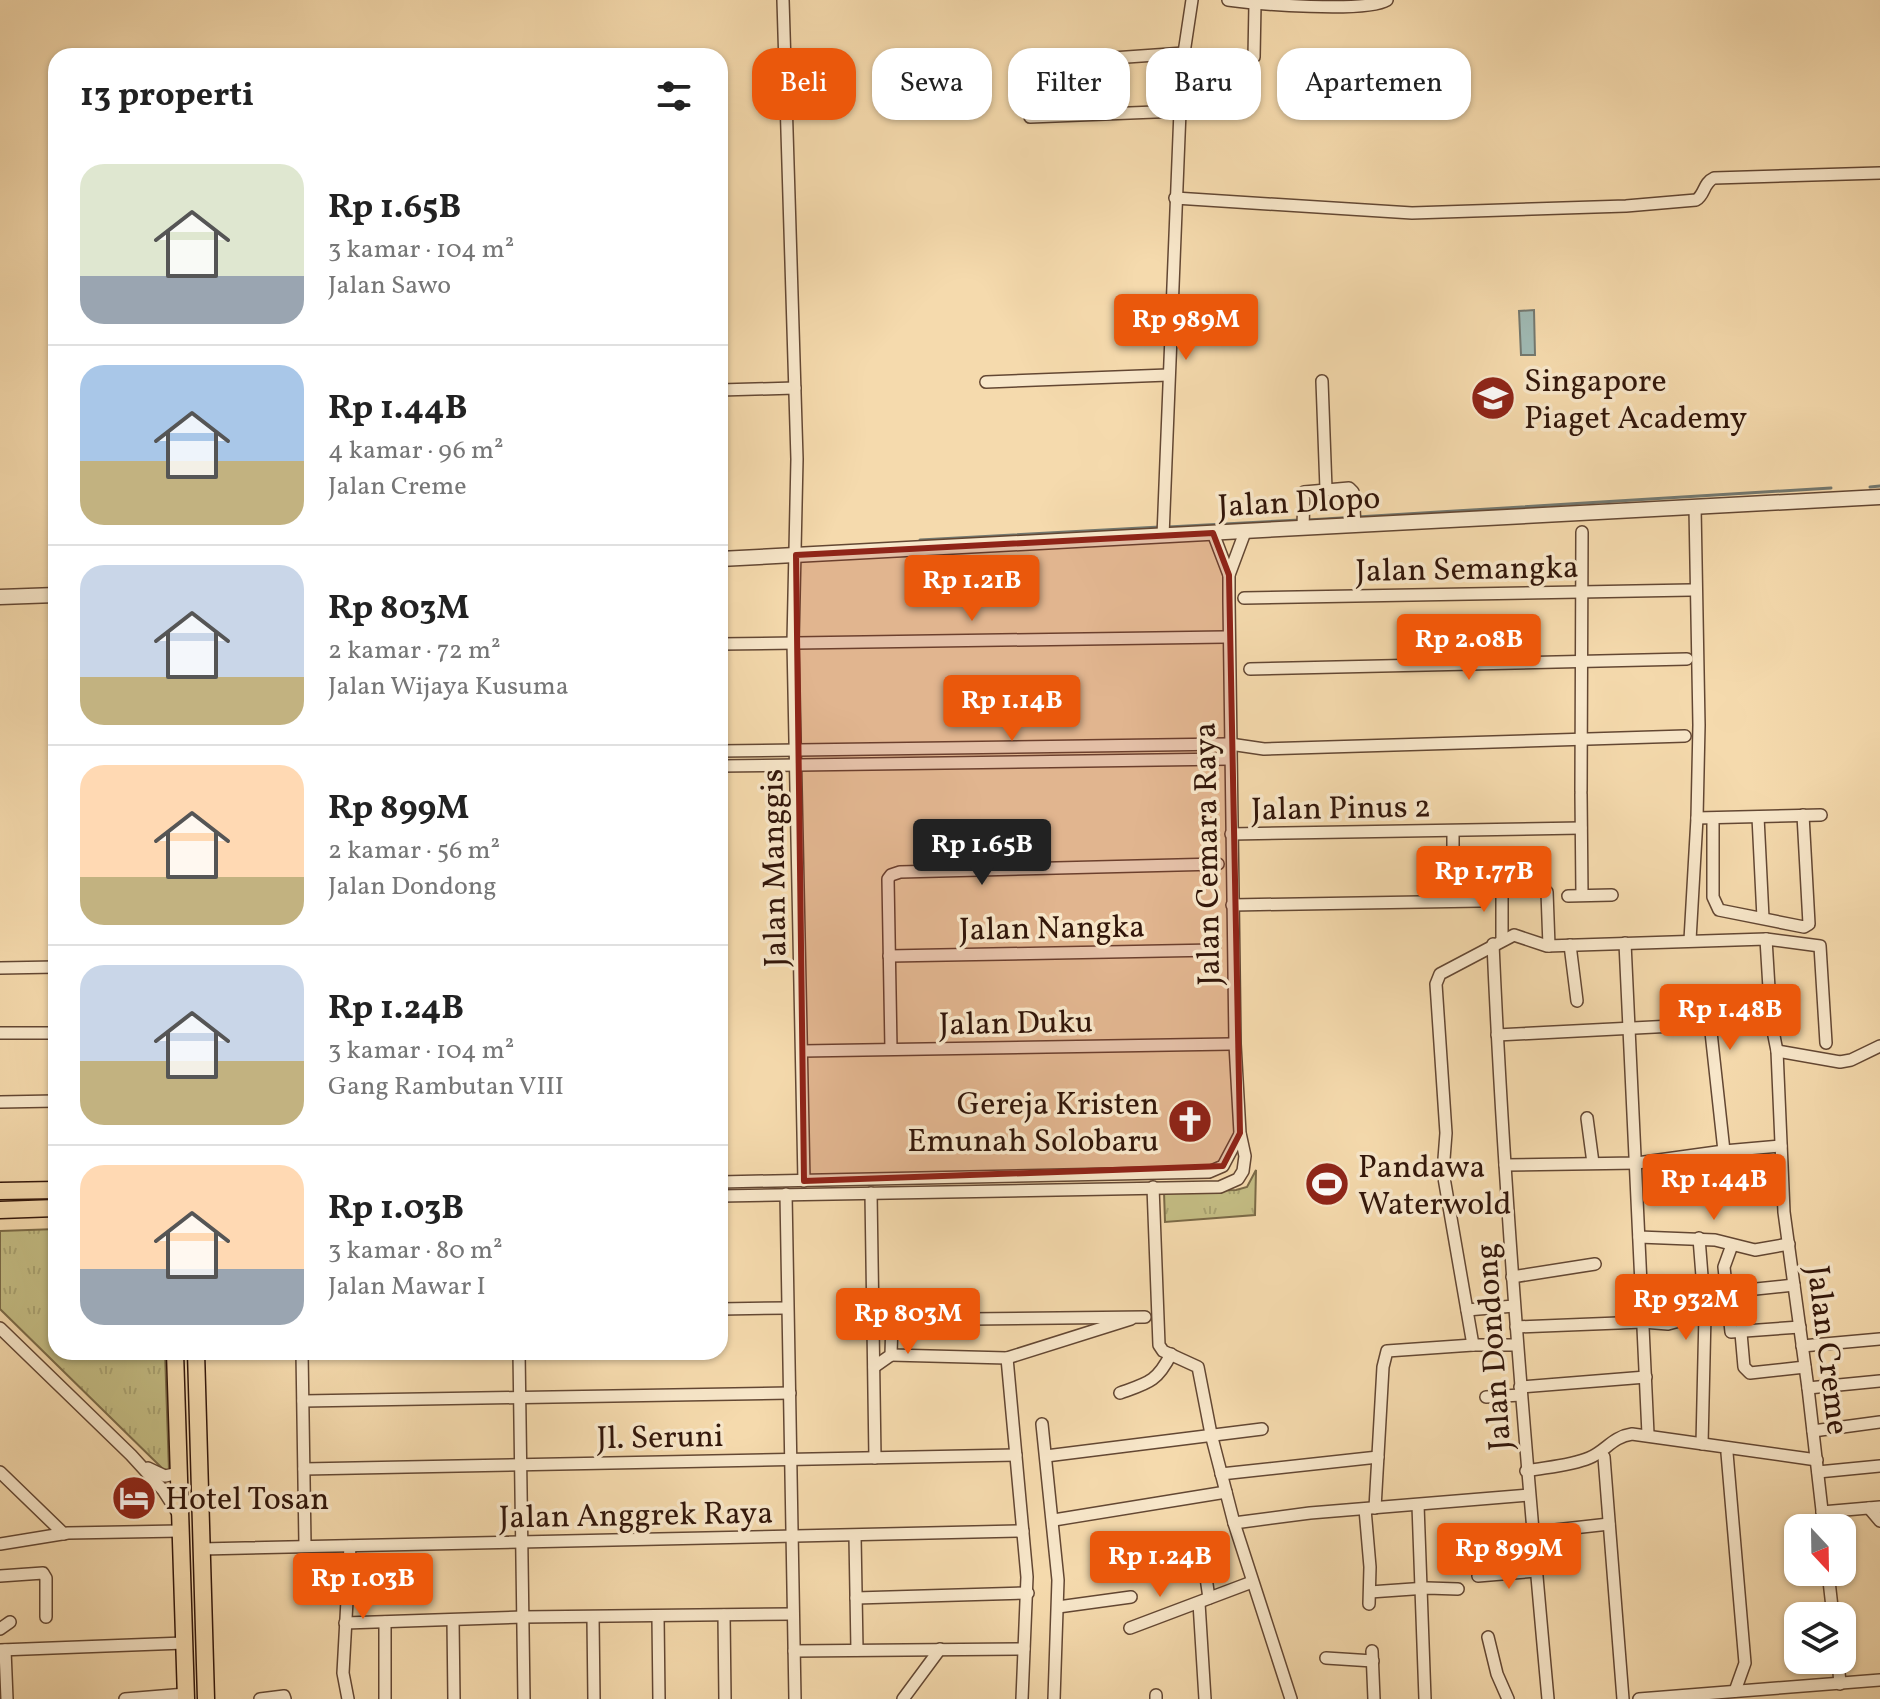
<!DOCTYPE html>
<html lang="id">
<meta charset="utf-8">
<style>
body{margin:0;font-family:Vollkorn,serif;background:#f2f2f2;color:#222;height:100vh;display:flex;flex-direction:column;font-size:30px;white-space:nowrap}
*{box-sizing:border-box;margin:0}
p{font-size:26px;color:#767676}
.icon{flex:none;width:44px;height:44px;fill:none;stroke:currentColor;stroke-width:2;stroke-linecap:round;stroke-linejoin:round}
.map{position:relative;flex:1;overflow:hidden}
.sheet{position:absolute;left:48px;top:48px;width:680px;height:1312px;display:flex;flex-direction:column;background:#fff;border-radius:24px;box-shadow:0 2px 6px #0004}
.sheet>*{flex:none}
.guide{position:absolute;left:752px;top:48px;width:760px;height:72px;display:flex;gap:16px}
.needle{width:52px;rotate:158deg}
.tools{position:absolute;left:1784px;top:1514px;display:grid;gap:16px}
.tools a{display:grid;place-items:center;width:72px;height:72px;border-radius:16px;background:#fff;box-shadow:0 2px 6px #0004;font-size:40px}
.price{position:absolute;translate:-50% -68px;padding:0 18px;border-radius:8px;background:#ea580c;color:#fff;font-size:26px;line-height:52px;filter:drop-shadow(0 2px 4px #0008)}
.price::after{content:'';position:absolute;left:50%;top:48px;width:24px;height:18px;margin-left:-12px;background:inherit;clip-path:polygon(0 0,100% 0,50% 100%)}
.price.active{background:#222;color:#fff}
ul{padding:0;list-style:none}
li{display:flex;align-items:center;gap:24px;height:200px;padding:0 32px}
li+li{border-top:2px solid #e0e0e0}
li span{display:grid;place-items:center;flex:none;width:224px;height:160px;border-radius:24px;color:#555}
li>.icon{margin-inline-start:auto}
span .icon{width:96px;height:96px;fill:#fffc;stroke-width:1}
li b{font-size:34px}
h2{display:flex;justify-content:space-between;align-items:center;height:96px;padding:0 32px;font-size:34px}
.chip{padding:0 28px;border-radius:24px;background:#fff;box-shadow:0 2px 6px #0004;font-size:28px;line-height:72px}
.chip.active{background:#ea580c;color:#fff}
.map>svg:first-child{display:block}
</style>
<div class="map">
<svg width="1880" height="1699" viewBox="0 0 1880 1699">
<defs>
<pattern id="park-tufts" width="24" height="20" patternUnits="userSpaceOnUse" patternTransform="scale(2)"><rect width="24" height="20" fill="#c4bd84"/><path d="M3 7l-1-3M5 7V3M7 7l1-3M15 17l-1-3M17 17v-4M19 17l1-3" fill="none" stroke="#a9a271"/></pattern>
</defs>
<rect width="100%" height="100%" fill="#f5daad"/>
<filter id="stains"><feTurbulence type="fractalNoise" baseFrequency=".0025" numOctaves="4"/><feColorMatrix values="0 0 0 0 .2 0 0 0 0 .09 0 0 0 0 .02 0 0 0 .5 -.17"/></filter>
<radialGradient id="worn" r=".72"><stop offset=".6" stop-color="#630" stop-opacity="0"/><stop offset="1" stop-color="#630" stop-opacity=".3"/></radialGradient>
<!-- park -->
<g fill="url(#park-tufts)" stroke="#7b6a47" stroke-width="2">
<path d="M1256 1170 1255 1215 1165 1222 1164 1192 1236 1190 1247 1187Z"/>
<path d="M56 1229V1352H165L169 1471H165L0 1309V1231Z"/>
</g>
<!-- water -->
<path fill="#9fb9b3" stroke="#73786f" stroke-width="2" d="M1534 310 1535 355H1521L1519 311Z"/>
<g fill="none" stroke-linecap="round" stroke-linejoin="round">
<!-- stream -->
<g stroke="#73786f" stroke-width="3">
<path d="M1870 487 1880 486"/>
<path d="M1308 520 1831 488"/>
<path d="M1168 527 1300 520"/>
<path d="M920 540 1160 527"/>
</g>
<!-- minor casing -->
<g stroke="#634733" stroke-width="14">
<g id="minor">
<path d="M783 0 797 459 793 642 804 1181"/>
<path d="M1228 0C1256 4 1366 13 1387 0"/>
<path d="M1254 57 1255 4"/>
<path d="M1182 77 1236 82"/>
<path d="M1076 85V67L1084 60 1184 53"/>
<path d="M1030 117 1180 111"/>
<path d="M1175 198 1412 213 1626 206 1696 200C1705 195 1703 183 1714 178L1880 173"/>
<path d="M1322 381 1326 489"/>
<path d="M986 382 1168 375"/>
<path d="M720 390 795 388"/>
<path d="M1303 527 1304 492 1349 488 1353 492 1355 526"/>
<path d="M1213 533 1229 575"/>
<path d="M1163 536 1180 111 1184 53 1192 0"/>
<path d="M1244 598 1691 590"/>
<path d="M720 644 1225 637"/>
<path d="M1250 669 1687 659"/>
<path d="M1230 744 1264 749 1685 736"/>
<path d="M720 751 1227 744"/>
<path d="M720 766 1228 759"/>
<path d="M1581 791 1582 532"/>
<path d="M1581 794 1582 895"/>
<path d="M1758 817 1763 918"/>
<path d="M1697 818 1821 815"/>
<path d="M1713 819V897L1719 910 1804 927 1809 924 1803 815"/>
<path d="M1453 831V863"/>
<path d="M1231 834 1581 828"/>
<path d="M1454 865V901"/>
<path d="M1502 890V939"/>
<path d="M1547 892 1549 946"/>
<path d="M1568 896 1612 895"/>
<path d="M1232 905 1480 901"/>
<path d="M1766 939 1771 1021 1777 1051 1784 1212 1808 1388 1824 1528"/>
<path d="M1690 940 1697 818 1699 725 1695 507"/>
<path d="M1625 943 1648 1434"/>
<path d="M1493 944C1504 1196 1525 1448 1548 1699"/>
<path d="M1570 945 1577 1001"/>
<path d="M889 956 1215 950"/>
<path d="M0 968 56 967"/>
<path d="M0 1033H56"/>
<path d="M1497 1035 1771 1021"/>
<path d="M891 1049 888 879 891 875 900 872 1218 864"/>
<path d="M802 1051 1231 1044"/>
<path d="M1777 1051 1840 1062 1851 1060 1880 1046"/>
<path d="M0 1102 56 1101"/>
<path d="M1587 1118 1593 1163"/>
<path d="M1724 1151 1781 1146"/>
<path d="M1505 1165 1637 1163 1724 1151 1710 1023"/>
<path d="M720 1182 1209 1172 1223 1166 1240 1134"/>
<path d="M1153 1187 1159 1345 1163 1351 1198 1367 1211 1434 1234 1523 1291 1699"/>
<path d="M871 1193 875 1458"/>
<path d="M786 1194 795 1699"/>
<path d="M720 1196 1220 1187 1238 1179 1243 1171 1245 1156 1240 1133 1235 1044 1229 601V575L1245 532"/>
<path d="M1639 1237 1715 1240 1755 1250 1789 1244"/>
<path d="M1699 1238 1705 1314 1702 1444"/>
<path d="M1732 1245 1724 1267 1731 1332 1800 1327"/>
<path d="M1512 1277 1595 1264"/>
<path d="M1727 1292 1794 1285"/>
<path d="M720 1309 787 1308"/>
<path d="M1467 1310 1514 1306"/>
<path d="M873 1320 1145 1317"/>
<path d="M1516 1327 1643 1322 1668 1324 1705 1314"/>
<path d="M0 1328 131 1455 163 1490 179 1515"/>
<path d="M1741 1333 1744 1367 1750 1373 1805 1367"/>
<path d="M1473 1345 1443 1172 1446 1133 1436 984 1440 974 1514 935 1547 946 1766 939 1820 946 1826 1043"/>
<path d="M1802 1346 1880 1339"/>
<path d="M302 1352 305 1545"/>
<path d="M519 1352 524 1699"/>
<path d="M891 1355 1007 1358"/>
<path d="M874 1367 891 1355 892 1320"/>
<path d="M1520 1387 1646 1377"/>
<path d="M1808 1388 1880 1381"/>
<path d="M1120 1393C1148 1383 1157 1382 1171 1354"/>
<path d="M1486 1397 1521 1395"/>
<path d="M303 1401 790 1393"/>
<path d="M1042 1424 1058 1580 1054 1699"/>
<path d="M1813 1431 1880 1422"/>
<path d="M1727 1453 1745 1663 1735 1691"/>
<path d="M1046 1456 1262 1429"/>
<path d="M1604 1457 1623 1699"/>
<path d="M148 1468 165 1476 179 1473"/>
<path d="M304 1469 1016 1455"/>
<path d="M1526 1471C1547 1467 1570 1466 1589 1458 1606 1451 1612 1437 1632 1434L1817 1460"/>
<path d="M0 1472 64 1534"/>
<path d="M1818 1472 1880 1466"/>
<path d="M1221 1474 1378 1457"/>
<path d="M1418 1505 1425 1699"/>
<path d="M1375 1508 1383 1367 1387 1351 1473 1345H1517"/>
<path d="M1869 1508 1880 1521"/>
<path d="M1365 1509 1370 1567 1369 1604"/>
<path d="M1822 1512 1880 1507"/>
<path d="M1054 1520 1226 1492"/>
<path d="M1234 1523 1310 1513 1528 1495"/>
<path d="M1546 1531 1609 1524"/>
<path d="M855 1536 857 1650"/>
<path d="M0 1544 68 1533 180 1531"/>
<path d="M202 1549 1023 1531"/>
<path d="M1203 1557 1209 1598"/>
<path d="M1828 1572 1833 1616"/>
<path d="M0 1576 43 1573 46 1578V1617"/>
<path d="M1478 1576 1536 1571"/>
<path d="M1370 1592 1427 1588 1458 1589"/>
<path d="M856 1598 1028 1593"/>
<path d="M1199 1603 1205 1699"/>
<path d="M1058 1607 1131 1597"/>
<path d="M724 1615 725 1699"/>
<path d="M658 1617 659 1699"/>
<path d="M593 1618 594 1699"/>
<path d="M453 1620 454 1699"/>
<path d="M385 1622V1699"/>
<path d="M345 1623 523 1617 793 1614"/>
<path d="M1130 1628 1252 1582"/>
<path d="M0 1629 10 1622"/>
<path d="M1488 1637 1497 1674 1508 1699"/>
<path d="M0 1650 184 1643"/>
<path d="M5 1650 7 1699"/>
<path d="M794 1651 1024 1649"/>
<path d="M1372 1651 1374 1699"/>
<path d="M1326 1658 1373 1661"/>
<path d="M1838 1660 1840 1684"/>
<path d="M1156 1695V1699"/>
<path d="M125 1699 186 1694"/>
<path d="M260 1699 284 1696 285 1699"/>
<path d="M348 1699 343 1673 350 1546"/>
<path d="M903 1699 940 1649"/>
<path d="M1022 1699 1027 1577 1007 1358 1131 1319"/>
<path d="M1639 1699 1880 1680"/>
</g>
</g>
<!-- tertiary casing -->
<g stroke="#634733" stroke-width="17">
<g id="tertiary">
<path d="M720 559 1880 497"/>
<path d="M0 597 56 595"/>
</g>
</g>
<!-- primary casing -->
<g stroke="#32160a" stroke-width="19">
<g id="primary">
<path d="M0 1191 56 1190"/>
<path d="M0 1210 56 1208"/>
<path d="M175 1352 186 1699"/>
<path d="M196 1352 206 1699"/>
</g>
</g>
<!-- minor -->
<use href="#minor" stroke="#f8e7ca" stroke-width="11"/>
<!-- tertiary -->
<use href="#tertiary" stroke="#f8e7ca" stroke-width="14"/>
<!-- primary -->
<use href="#primary" stroke="#f5daad" stroke-width="16"/>
</g>
<!-- marked area -->
<path fill="#8f2418" fill-opacity="0.2" stroke="#8f2418" stroke-width="6" stroke-linejoin="round" d="M1213 533 1229 575 1240 1133 1223 1166 804 1181 796 555Z"/>
<!-- icons -->
<defs>
<g id="school-disc" transform="scale(2.3)"><circle r="9.5" fill="#8f2418" stroke="#f8e7ca"/><path d="M0-5L7-2L0 1L-7-2ZM-4 1L0 2.5L4 1V4Q0 6-4 4Z" fill="#fff"/></g>
<g id="church-disc" transform="scale(2.3)"><circle r="9.5" fill="#8f2418" stroke="#f8e7ca"/><path d="M-1.2-6h2.4v3.5h3.3v2.4h-3.3V6h-2.4V-.1h-3.3v-2.4h3.3Z" fill="#fff"/></g>
<g id="stadium-disc" transform="scale(2.3)"><circle r="9.5" fill="#8f2418" stroke="#f8e7ca"/><path d="M0-5a6.5 5 0 1 0 0 10a6.5 5 0 1 0 0-10ZM-3.5-1.8h7v3.6h-7Z" fill="#fff"/></g>
<g id="hotel-disc" transform="scale(2.3)"><circle r="9.5" fill="#8f2418" stroke="#f8e7ca"/><path d="M-6-4.5h1.5V1H6V5H4.5V3h-9V5H-6ZM-4 0a1.8 1.8 0 1 1 3.6 0ZM.5 0V-2.5h3Q6-2.5 6 0Z" fill="#fff"/></g>
</defs>
<g fill-rule="evenodd">
<use href="#school-disc" x="1493" y="398"/>
<use href="#church-disc" x="1190" y="1121"/>
<use href="#stadium-disc" x="1327" y="1184"/>
<use href="#hotel-disc" x="134" y="1498"/>
</g>
<g text-anchor="middle" stroke-width="7" stroke-linejoin="round" paint-order="stroke">
<!-- poi labels -->
<g font-size="32" fill="#32160a" stroke="#f8e7ca" text-anchor="start">
<text x="1524" y="391">Singapore<tspan x="1524" dy="37">Piaget Academy</tspan></text>
<text x="1159" y="1114" text-anchor="end">Gereja Kristen<tspan x="1159" dy="37">Emunah Solobaru</tspan></text>
<text x="1358" y="1177">Pandawa<tspan x="1358" dy="37">Waterwold</tspan></text>
<text x="165" y="1509">Hotel Tosan</text>
</g>
<!-- street labels -->
<g font-size="32" fill="#32160a" stroke="#f8e7ca">
<text transform="translate(1299 501) rotate(-3)" y="11">Jalan Dlopo</text>
<text transform="translate(1467 568) rotate(-1)" y="11">Jalan Semangka</text>
<text transform="translate(1341 807) rotate(-1)" y="11">Jalan Pinus 2</text>
<text transform="translate(1206 854) rotate(-91)" y="11">Jalan Cemara Raya</text>
<text transform="translate(773 868) rotate(-91)" y="11">Jalan Manggis</text>
<text transform="translate(1052 927) rotate(-1)" y="11">Jalan Nangka</text>
<text transform="translate(1016 1022) rotate(-1)" y="11">Jalan Duku</text>
<text transform="translate(1492 1347) rotate(-94)" y="11">Jalan Dondong</text>
<text transform="translate(1829 1350) rotate(83)" y="11">Jalan Creme</text>
<text transform="translate(660 1436) rotate(-1)" y="11">Jl. Seruni</text>
<text transform="translate(636 1514) rotate(-1)" y="11">Jalan Anggrek Raya</text>
</g>
</g>
<rect width="100%" height="100%" filter="url(#stains)"/>
<rect width="100%" height="100%" fill="url(#worn)"/>
</svg>
<div class="tools">
<a><svg class="needle" viewBox="-14 -14 28 28"><path d="M0-13l5 13h-10z" fill="#e53935"/><path d="M0 13l5-13h-10z" fill="#767676"/></svg></a>
<a><svg class="icon" aria-label="layers" viewBox="0 0 24 24"><path d="M12 4l9 5-9 5-9-5zM3 14l9 5 9-5"/></svg></a>
</div>
<b class="price" style="left:1186px;top:362px">Rp 989M</b>
<b class="price" style="left:972px;top:623px">Rp 1.21B</b>
<b class="price" style="left:1469px;top:682px">Rp 2.08B</b>
<b class="price" style="left:1012px;top:743px">Rp 1.14B</b>
<b class="price active" style="left:982px;top:887px">Rp 1.65B</b>
<b class="price" style="left:1484px;top:914px">Rp 1.77B</b>
<b class="price" style="left:1730px;top:1052px">Rp 1.48B</b>
<b class="price" style="left:1714px;top:1222px">Rp 1.44B</b>
<b class="price" style="left:1686px;top:1342px">Rp 932M</b>
<b class="price" style="left:908px;top:1356px">Rp 803M</b>
<b class="price" style="left:1509px;top:1591px">Rp 899M</b>
<b class="price" style="left:1160px;top:1599px">Rp 1.24B</b>
<b class="price" style="left:363px;top:1621px">Rp 1.03B</b>
<div class="guide">
<a class="chip active">Beli</a>
<a class="chip">Sewa</a>
<a class="chip">Filter</a>
<a class="chip">Baru</a>
<a class="chip">Apartemen</a>
</div>
<section class="sheet">
<h2>13 properti<svg class="icon" aria-label="filters" viewBox="0 0 24 24"><path d="M4 7h16M4 17h16"/><circle cx="9" cy="7" r="2"/><circle cx="15" cy="17" r="2"/></svg></h2>
<ul>
<li><span style="background:linear-gradient(#dfe7d0 70%,#9aa5b1 0)"><svg class="icon" aria-label="home" viewBox="0 0 24 24"><path d="M3 11l9-7 9 7M6 9v11h12V9"/></svg></span><div><b>Rp 1.65B</b><p>3 kamar · 104 m²</p><p>Jalan Sawo</p></div></li>
<li><span style="background:linear-gradient(#a9c7e8 60%,#c2b280 0)"><svg class="icon" aria-label="home" viewBox="0 0 24 24"><path d="M3 11l9-7 9 7M6 9v11h12V9"/></svg></span><div><b>Rp 1.44B</b><p>4 kamar · 96 m²</p><p>Jalan Creme</p></div></li>
<li><span style="background:linear-gradient(#c9d6e8 70%,#c2b280 0)"><svg class="icon" aria-label="home" viewBox="0 0 24 24"><path d="M3 11l9-7 9 7M6 9v11h12V9"/></svg></span><div><b>Rp 803M</b><p>2 kamar · 72 m²</p><p>Jalan Wijaya Kusuma</p></div></li>
<li><span style="background:linear-gradient(#ffd9b3 70%,#c2b280 0)"><svg class="icon" aria-label="home" viewBox="0 0 24 24"><path d="M3 11l9-7 9 7M6 9v11h12V9"/></svg></span><div><b>Rp 899M</b><p>2 kamar · 56 m²</p><p>Jalan Dondong</p></div></li>
<li><span style="background:linear-gradient(#c9d6e8 60%,#c2b280 0)"><svg class="icon" aria-label="home" viewBox="0 0 24 24"><path d="M3 11l9-7 9 7M6 9v11h12V9"/></svg></span><div><b>Rp 1.24B</b><p>3 kamar · 104 m²</p><p>Gang Rambutan VIII</p></div></li>
<li><span style="background:linear-gradient(#ffd9b3 65%,#9aa5b1 0)"><svg class="icon" aria-label="home" viewBox="0 0 24 24"><path d="M3 11l9-7 9 7M6 9v11h12V9"/></svg></span><div><b>Rp 1.03B</b><p>3 kamar · 80 m²</p><p>Jalan Mawar I</p></div></li>
</ul>
</section>
</div>
